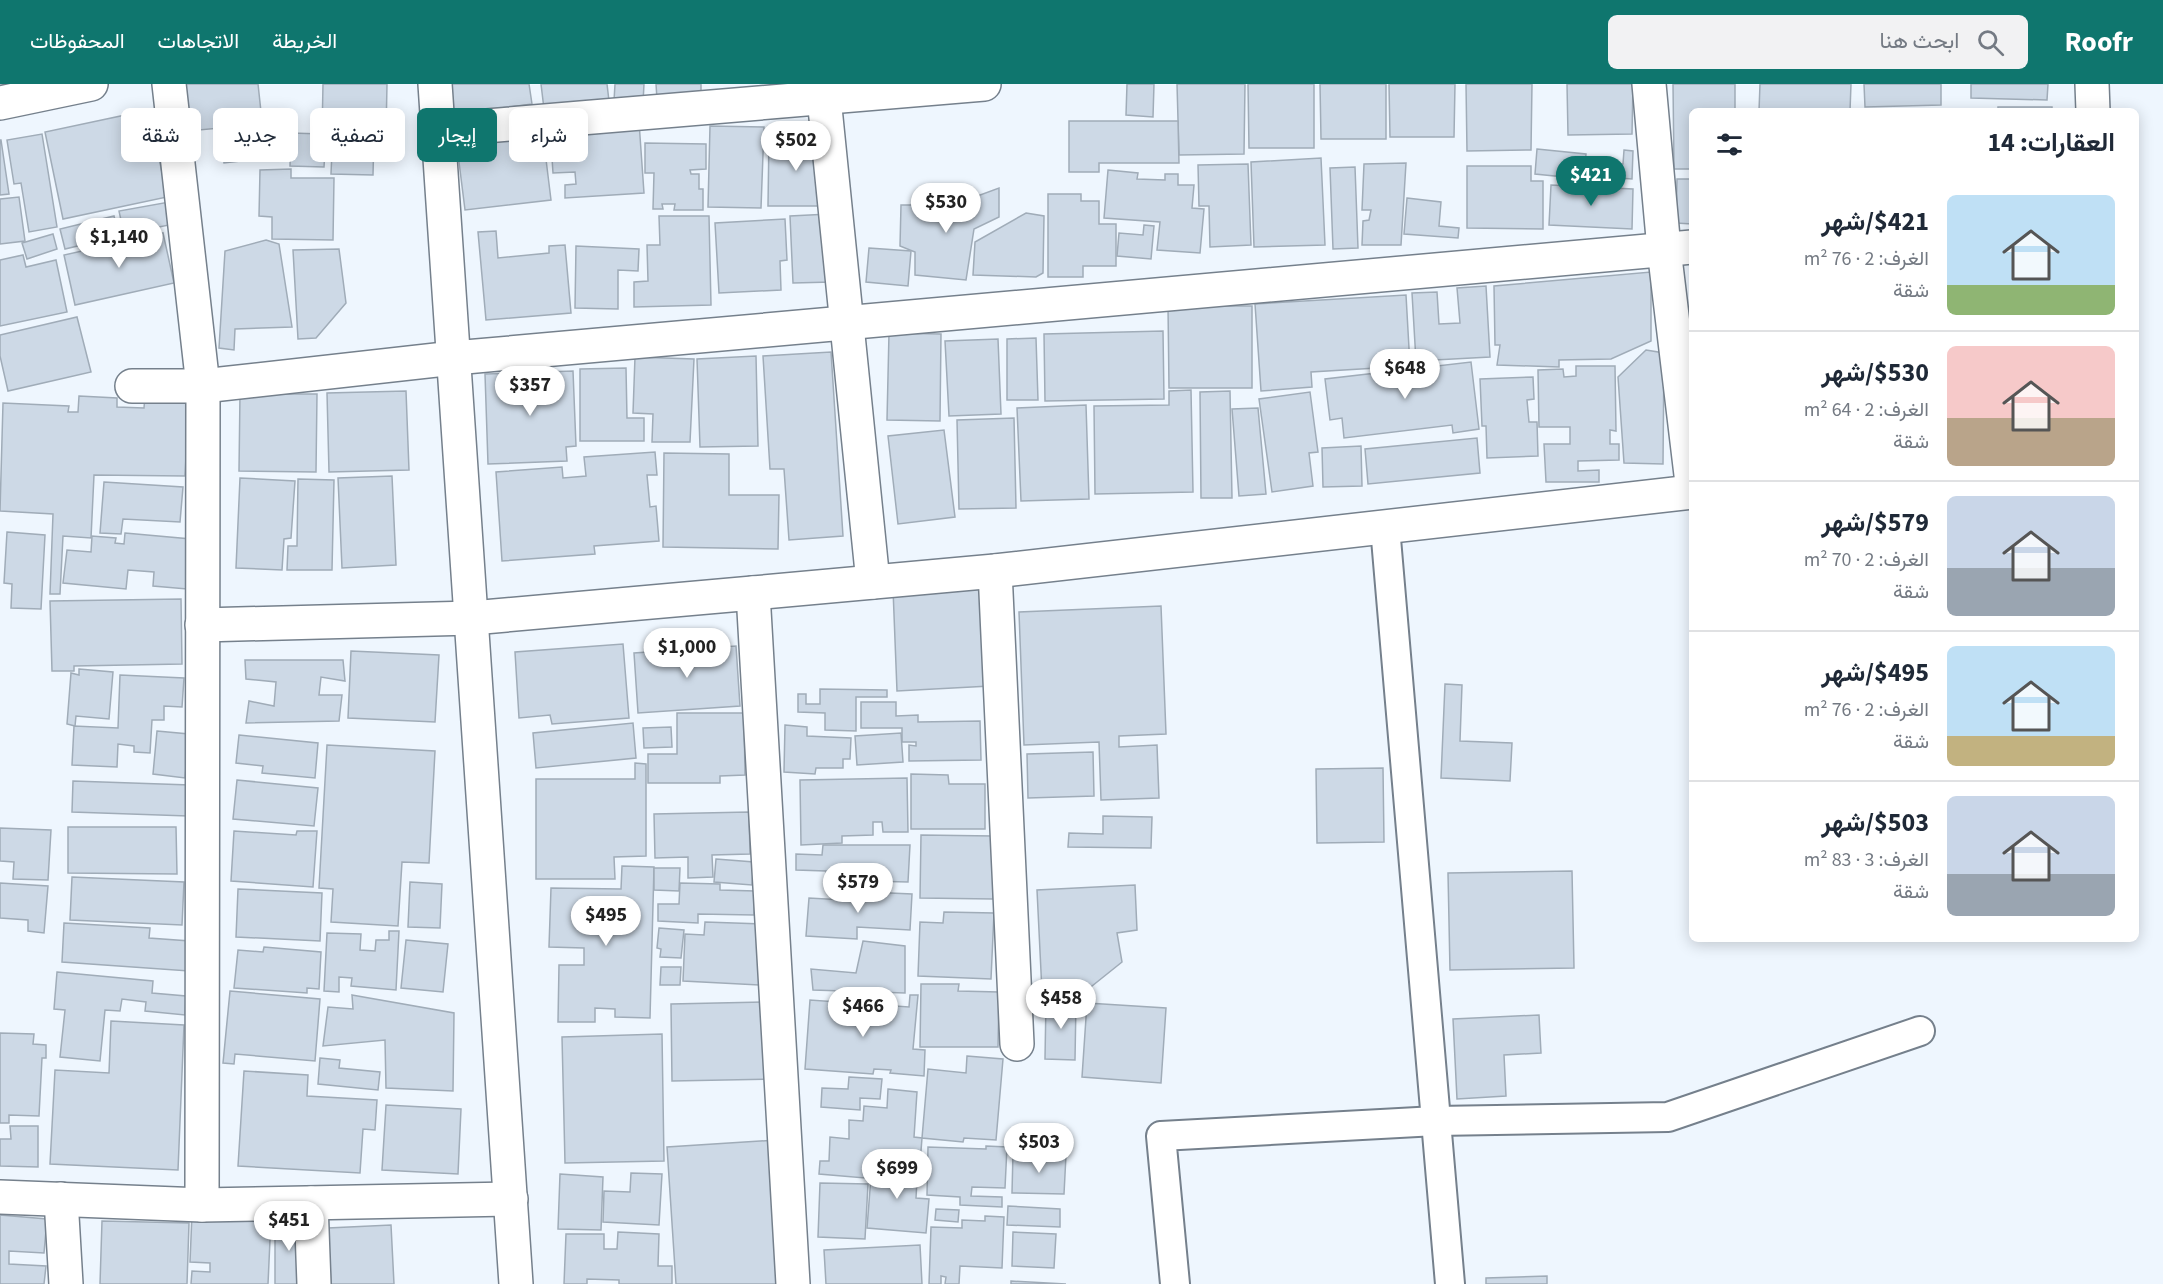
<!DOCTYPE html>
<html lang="ar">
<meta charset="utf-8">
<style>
body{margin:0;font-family:"Source Sans 3",Vazirmatn,sans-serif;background:#f2f2f3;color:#1f2937;direction:rtl;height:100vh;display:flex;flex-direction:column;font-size:22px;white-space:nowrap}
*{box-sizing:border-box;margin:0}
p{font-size:20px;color:#747a83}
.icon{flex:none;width:33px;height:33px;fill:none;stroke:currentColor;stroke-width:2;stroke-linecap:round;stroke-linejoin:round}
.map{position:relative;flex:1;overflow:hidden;direction:ltr}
.drawer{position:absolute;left:1689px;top:24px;width:450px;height:834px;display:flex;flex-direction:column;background:#fff;border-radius:9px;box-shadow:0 3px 15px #0003;direction:rtl}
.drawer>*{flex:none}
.hud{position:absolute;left:18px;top:24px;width:570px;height:54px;direction:rtl;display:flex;gap:12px}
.price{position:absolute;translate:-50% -51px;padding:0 14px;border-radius:21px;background:#fff;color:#222;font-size:20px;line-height:39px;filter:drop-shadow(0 2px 3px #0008)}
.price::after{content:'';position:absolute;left:50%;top:36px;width:18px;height:14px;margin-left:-9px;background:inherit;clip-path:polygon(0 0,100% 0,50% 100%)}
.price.on{background:#0f766e;color:#fff}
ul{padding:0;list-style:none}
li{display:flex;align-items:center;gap:18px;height:150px;padding:0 24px}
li+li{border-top:2px solid #e0e1e3}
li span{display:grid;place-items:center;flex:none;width:168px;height:120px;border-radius:9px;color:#555}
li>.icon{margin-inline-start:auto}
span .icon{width:72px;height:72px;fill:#fffc;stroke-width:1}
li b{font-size:26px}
h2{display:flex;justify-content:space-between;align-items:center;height:72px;padding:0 24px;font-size:26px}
.pill{padding:0 21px;border-radius:9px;background:#fff;box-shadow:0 3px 15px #0003;font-size:21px;line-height:54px}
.pill.on{background:#0f766e;color:#fff}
header{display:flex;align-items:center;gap:36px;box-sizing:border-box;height:84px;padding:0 30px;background:#0f766e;color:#fff}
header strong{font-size:28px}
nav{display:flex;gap:33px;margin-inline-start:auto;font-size:21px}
.search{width:420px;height:54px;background:#f2f2f3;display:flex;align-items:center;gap:15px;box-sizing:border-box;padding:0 21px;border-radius:9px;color:#747a83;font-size:22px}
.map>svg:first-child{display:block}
</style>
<header>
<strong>Roofr</strong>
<div class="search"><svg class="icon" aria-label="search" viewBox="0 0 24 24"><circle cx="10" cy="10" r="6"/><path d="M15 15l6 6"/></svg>ابحث هنا</div>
<nav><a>الخريطة</a><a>الاتجاهات</a><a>المحفوظات</a></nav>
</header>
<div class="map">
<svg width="2163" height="1200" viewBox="0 0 2163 1200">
<rect width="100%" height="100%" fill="#eef6fe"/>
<!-- building -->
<g fill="#cdd9e6" stroke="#a0acb8" stroke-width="1.5">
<path d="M172 0H258L266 74 224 79 220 44 177 48Z"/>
<path d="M323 0H387L386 49H374L373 91 331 90 332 67H325L324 83 290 82 291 49 322 50Z"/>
<path d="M445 0H529L532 20 448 31Z"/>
<path d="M541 0H607L609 17 544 25Z"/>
<path d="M615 0H644L643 19 614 17Z"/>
<path d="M656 0H701V13L657 15Z"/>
<path d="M1127 0H1154L1153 33 1126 31Z"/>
<path d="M1177 0H1245L1244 70 1179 71Z"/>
<path d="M1248 0H1314V64H1249Z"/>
<path d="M1320 0H1386V55H1321Z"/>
<path d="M1389 0H1455L1454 53H1390Z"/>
<path d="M1466 0H1532L1531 66 1467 67Z"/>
<path d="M1567 0H1633L1632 50 1568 51Z"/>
<path d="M1673 0H1735V27H1692V85H1674Z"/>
<path d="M1760 0H1851L1850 27H1759Z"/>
<path d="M1864 0H1941V21L1865 23Z"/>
<path d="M1971 0H2048L2047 16 1971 14Z"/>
<rect x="1998" y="23" width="54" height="4"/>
<path d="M149 26 167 113 63 135 45 48Z"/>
<path d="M1069 37H1178L1179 79H1099V88H1069Z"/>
<path d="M639 38 644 109 565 114V101L576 100 575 88 553 89 550 44Z"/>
<path d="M710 42 764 43 761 124 708 123Z"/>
<path d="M42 50 57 143 29 148 21 99 14 100 7 56Z"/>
<path d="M543 51 551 116 465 126 457 62Z"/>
<path d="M769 53 825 54 823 122H768Z"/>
<path d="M1 56 9 110 0 111V56Z"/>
<path d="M645 59 706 60V85L690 86 691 90H699V105H703V126H674L675 120H662L663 125H653L654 89H645Z"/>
<path d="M1537 65 1586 70 1584 95 1535 90Z"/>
<path d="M1624 66 1633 67 1632 95 1592 92 1593 78 1623 80Z"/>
<path d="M1321 74 1325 161 1254 163 1251 78Z"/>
<path d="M1406 79 1401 161H1362L1363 137 1369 136 1371 126H1362L1364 80Z"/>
<path d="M1248 80 1251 161 1210 163 1209 122H1199L1198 81Z"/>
<path d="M1467 82H1531V97H1543V145L1467 144Z"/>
<path d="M1355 83 1358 164 1333 165 1330 84Z"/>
<path d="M291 85V94H334L333 156 272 155V133L259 132 260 86Z"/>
<path d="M1108 86 1138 89 1137 95 1165 96V90H1178V101H1194L1192 124 1204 125 1200 169 1157 166 1160 138 1104 134Z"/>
<path d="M1677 95H1692V140L1676 139Z"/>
<path d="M1551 101 1633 105 1632 145 1549 141Z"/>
<path d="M999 104V133L974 145 966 196 915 191V168L900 162 901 121H953Z"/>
<path d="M1048 110H1081V117H1099V140H1116V182H1083V193H1048Z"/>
<path d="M19 113 25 157 0 160V115Z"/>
<path d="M1407 114 1441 118 1439 142 1459 144 1458 154 1404 150Z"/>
<path d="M169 118 174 140 124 150 119 127Z"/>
<path d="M1026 129 1044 132 1043 189 1036 193 973 191 975 158Z"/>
<path d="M829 130 832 198 793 199 790 132Z"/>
<path d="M114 132 119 152 65 165 60 145Z"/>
<path d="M659 132H709L711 221 634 223V198L648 197 647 161H660Z"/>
<path d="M785 135 787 176 780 177 781 206 719 209 715 139Z"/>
<path d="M1144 141 1154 142 1151 175 1117 172 1119 149 1143 151Z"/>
<path d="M496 147 498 174 549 169V162L565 161 571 229 486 236 478 148Z"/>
<path d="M163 149 174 199 75 221 64 171Z"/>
<path d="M53 150 57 165 27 175 22 159Z"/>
<path d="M266 156 279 160 292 243 235 245 234 266 219 264 225 167Z"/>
<path d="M576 162 639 165 638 187 618 186V225L575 224Z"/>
<path d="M869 164 911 167 908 202 866 198Z"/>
<path d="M339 165 346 219 316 254 298 255 293 166Z"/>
<path d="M23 171 26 183 56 176 67 228 0 242V176Z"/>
<path d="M1651 188V257L1611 275 1559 276V283L1497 281 1500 261H1495L1494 202Z"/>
<path d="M1486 202 1490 273 1416 277 1412 209 1437 208 1439 240 1460 239 1457 204Z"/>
<path d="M1406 211 1410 282 1311 288 1312 303 1261 307 1255 220Z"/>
<path d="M1168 222H1252V304H1169Z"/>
<path d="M77 233 91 288 8 307 0 272V251Z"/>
<path d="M1163 247 1164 315 1045 317 1044 250Z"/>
<path d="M889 249 941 250 940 337 887 336Z"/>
<path d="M1036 254 1038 316H1007V255Z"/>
<path d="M998 255 1001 330 949 332 945 257Z"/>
<path d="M1646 266 1664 269 1663 380 1624 379 1618 293Z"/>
<path d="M831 268 843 452 789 456 784 385H770L763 272Z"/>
<path d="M756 272 758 362 700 363 697 275Z"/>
<path d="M635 273 694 275 690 358H652L653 330 633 329Z"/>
<path d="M1471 278 1479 345 1453 349 1452 341 1344 354 1342 334 1330 336 1325 295Z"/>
<path d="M1576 282H1615L1616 347 1610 346V360H1619V376L1578 377V387L1599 386V398H1546L1544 360H1570V343H1539L1538 286 1563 285 1564 293 1576 292Z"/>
<path d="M626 284 627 334H644V357H580V285Z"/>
<path d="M573 287 576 362 566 363 567 377 488 380 485 290Z"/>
<path d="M1533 293 1534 315 1527 316 1529 338H1537L1538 372 1487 374 1486 342H1482L1480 295Z"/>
<path d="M1191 306 1193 408 1095 410 1094 322 1169 321V307Z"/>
<path d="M406 307 409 386 329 388 327 309Z"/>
<path d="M1230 307 1232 414H1201L1200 308Z"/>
<path d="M1310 308 1318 368 1309 369 1313 402 1272 408 1259 315Z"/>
<path d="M240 310H317L316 388 239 387Z"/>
<path d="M79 312 117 314V323L144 324 145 312 189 314 185 392 94 391 91 454 63 452 60 510H50L53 430 0 427 3 319 69 322 68 328H78Z"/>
<path d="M1086 321 1089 415 1021 417 1017 324Z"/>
<path d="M1258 324 1266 410 1239 412 1232 325Z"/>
<path d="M1014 334 1016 424 959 425 957 336Z"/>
<path d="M944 346 955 433 898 440 888 352Z"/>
<path d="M1477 354 1480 389 1368 400 1365 365Z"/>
<path d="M1361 362 1362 402 1323 403 1322 364Z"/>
<path d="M655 368 657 391H647L650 423 656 422 659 457 594 462 595 470 502 477 496 388 562 383 563 394 586 392 584 373Z"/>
<path d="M664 369 729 370V411H779L778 465 663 463Z"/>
<path d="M392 392 396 481 342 484 338 394Z"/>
<path d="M240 394 295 397 291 454 284 455 282 486 236 484Z"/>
<path d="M298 395 334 396 332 486H287L288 462H297Z"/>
<path d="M104 398 183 403 180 438 123 435 121 450 100 449Z"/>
<path d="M7 448 45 451 41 525 11 524 12 500 4 499Z"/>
<path d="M125 449 191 455 187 505 153 502 154 488 128 486 126 505 63 499 67 466 91 468 92 452 116 454 115 459 124 460Z"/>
<path d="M986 501 990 602 897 607 893 505Z"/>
<path d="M181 515 182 580 74 582V587H52L50 517Z"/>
<path d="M1161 522 1166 650 1119 652V663L1157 661 1159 714 1101 716 1099 658 1024 661 1019 528Z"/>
<path d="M623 560 629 634 552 640 550 631 519 634 515 568Z"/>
<path d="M736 562 740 622 638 629 634 569Z"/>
<path d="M351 567 439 571 435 638 348 634Z"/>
<path d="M245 576H343L345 597 321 593 319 611H342L339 637 246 639 249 617 274 622 276 598 246 595Z"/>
<path d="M79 585 113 588 109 635 76 632 75 642 67 640 71 589 79 591Z"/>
<path d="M120 591 184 594 182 623 164 622V636H152L150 669 134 668V662L118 660 117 683 72 681 74 642 118 644Z"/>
<path d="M1445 600 1462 601 1460 657 1512 659 1510 697 1441 694Z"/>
<path d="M820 605 887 606V613H856V647L825 646V629L798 628V610H806V620H820Z"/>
<path d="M861 618H896V632L918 631V638L980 637 981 676 909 677V661L916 662V658H902V644H861Z"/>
<path d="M677 629H744L745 691 720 692V699H648V670H677Z"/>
<path d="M633 639 636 674 536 684 533 649Z"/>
<path d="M785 641 807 643V652L851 654 850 675H843V684H816L815 690 784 688Z"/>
<path d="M671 643 672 663 644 664 643 644Z"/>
<path d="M157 647 189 650 185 694 153 690Z"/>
<path d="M901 649 903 678 857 681 855 652Z"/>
<path d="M239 651 318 659 315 694 262 689 263 682 236 679Z"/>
<path d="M327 661 435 667 429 779 402 778 398 842 331 838 333 805 319 804Z"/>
<path d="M1093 668 1094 712 1028 714 1027 670Z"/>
<path d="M635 679 646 680V772L614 773 615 795H536V695H635Z"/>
<path d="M1383 684 1384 758 1317 759 1316 685Z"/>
<path d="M911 690 948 691 949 700H985V745H911Z"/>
<path d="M907 694 908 748H883L882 738H873V751L842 752V759L801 761 800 696Z"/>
<path d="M237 696 318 704 314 742 233 735Z"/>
<path d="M73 697 190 701 188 732 72 728Z"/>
<path d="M749 728 750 770 712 771 713 793 688 794V773L655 774 654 730Z"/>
<path d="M1103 732 1152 733 1151 764 1068 763 1069 749 1103 750Z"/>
<path d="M68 743H176L177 790 68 789Z"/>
<path d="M0 744 51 746 48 796 13 795 14 778 0 777Z"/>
<path d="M234 747 296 751 297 747H317L313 803 231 797Z"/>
<path d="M921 751 993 752V815L920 814Z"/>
<path d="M823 761H910L908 798 826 796V787L796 786V770L822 771Z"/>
<path d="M716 775 754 778 752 801 714 798Z"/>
<path d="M622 782 654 783 650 934 615 933V925L595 924V938H558L559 881H584V864L549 863 551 804 621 805Z"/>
<path d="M654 784H680L679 807 654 806Z"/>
<path d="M1572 787 1574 884 1450 886 1448 789Z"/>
<path d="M72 793 184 798 182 841 70 836Z"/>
<path d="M410 798 442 800 440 844 408 843Z"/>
<path d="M0 799 48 802 44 849 28 847V836L0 834Z"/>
<path d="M680 799 720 800V806L755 807 754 831 698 830V839L658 837V820H679Z"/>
<path d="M1135 801 1137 846 1117 849 1122 878 1082 910 1042 908 1037 806Z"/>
<path d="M238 805 322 809 320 857 236 853Z"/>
<path d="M845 807 912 810 910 846 857 843V855L806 852 809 814 844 816Z"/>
<path d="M944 828 994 829 991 895 918 892 920 838 943 839Z"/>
<path d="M705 838 763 840 759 901 683 897 685 850 704 851Z"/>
<path d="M64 839 150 844 149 854 190 857 189 887 62 878Z"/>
<path d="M659 844 684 846 681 874 660 873 661 865 657 864Z"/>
<path d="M389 847H399L396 906 351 902 352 894 339 893V908L324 907 327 849 361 850 360 866 375 867 376 856H389Z"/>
<path d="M406 856 448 860 443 908 401 904Z"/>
<path d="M863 857 905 862V909L813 906 811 885 856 889Z"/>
<path d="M264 863 321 868 319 905 307 904V909L234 904 238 866 263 868Z"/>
<path d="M661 883H681L680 901H660Z"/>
<path d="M57 888 153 897 152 909 186 912 185 931 145 927 146 918 122 915 120 927 105 926 100 977 60 973 65 926 54 925Z"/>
<path d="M921 900H959L958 907 999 908 998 963H920Z"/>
<path d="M230 907 320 915 315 977 235 970 234 980 223 979Z"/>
<path d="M352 911 454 929 453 1007 386 1004 385 956 323 962 328 923 353 925Z"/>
<path d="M910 911H918L913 965 925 966 924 992 890 989 891 986 874 985 873 990 805 985 810 916 909 923Z"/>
<path d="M1046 917 1076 918 1075 976 1045 975Z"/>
<path d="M770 918 771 995 672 997 671 920Z"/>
<path d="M1087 919 1166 924 1161 999 1082 993Z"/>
<path d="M1539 931 1541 969 1504 971 1506 1012 1457 1015 1453 935Z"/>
<path d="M111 937 184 941 178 1086 50 1080 55 986 109 989Z"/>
<path d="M0 949 34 950 33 960 46 961V974H42L39 1032 9 1031V1039H0Z"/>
<path d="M662 950 664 1077 565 1079 562 953Z"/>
<path d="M967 972 1003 975 996 1056 964 1054 963 1058 922 1054 928 985 966 989Z"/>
<path d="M320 974 340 976 339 984 380 988 378 1006 318 1000Z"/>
<path d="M244 987 308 991 307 1012 377 1016 375 1046 363 1045 360 1089 238 1082Z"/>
<path d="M849 993 882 995 880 1015 860 1014V1026L821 1023 822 1004 848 1005Z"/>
<path d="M888 1005 917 1008 914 1053 922 1054 920 1080 866 1075 865 1094 819 1090 820 1077H829L830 1053 849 1055V1036L863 1037 864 1022 887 1024Z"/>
<path d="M386 1021 461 1025 458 1090 382 1086Z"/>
<path d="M10 1042H38V1083L0 1082V1055H11Z"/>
<path d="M777 1056 780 1200H676L667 1063Z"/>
<path d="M986 1062 1007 1063 1005 1104 972 1103 971 1112 1002 1113V1123L960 1121V1113L927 1111 928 1063 986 1065Z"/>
<path d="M1013 1069 1066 1071 1064 1110 1012 1109Z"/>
<path d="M872 1080 923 1085 922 1095H917L916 1114 929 1115 926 1149 867 1144Z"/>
<path d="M631 1089 662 1090 659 1141 603 1138 604 1107 630 1108Z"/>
<path d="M560 1090 603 1093 601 1146 558 1145Z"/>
<path d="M820 1099 868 1100 865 1155 818 1153Z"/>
<path d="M1008 1122 1060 1125V1143L1007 1141Z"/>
<path d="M936 1125 959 1126 958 1138 935 1136Z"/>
<path d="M192 1130 271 1134 268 1200H191L192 1187 210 1188V1179L190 1178Z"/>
<path d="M0 1131 47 1135 44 1169 9 1167V1180L46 1182 44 1200H0Z"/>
<path d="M985 1132 1004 1133 1002 1184 960 1182 959 1200H945L946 1193 941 1192V1200H929L931 1143 962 1144V1136L985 1137Z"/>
<path d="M102 1137 189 1139 187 1200H100Z"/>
<rect x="275" y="1137" width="28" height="63"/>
<path d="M391 1141 394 1200H331L328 1144Z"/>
<path d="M618 1148 659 1150 658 1182H672V1200H619V1196L587 1195V1200H564L566 1150H604V1165H617Z"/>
<path d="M1013 1148 1056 1150 1054 1184 1012 1182Z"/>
<path d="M920 1161 922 1200H826L824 1166Z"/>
<path d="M1547 1192V1200H1486V1194Z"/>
<path d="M1011 1197 1066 1200H1011Z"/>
</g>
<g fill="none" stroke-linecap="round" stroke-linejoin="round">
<!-- service casing -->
<g stroke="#75808c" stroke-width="32">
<g id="service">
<path d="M1385 443 1450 1200"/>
<path d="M1175 1200 1161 1052 1436 1037 1668 1033 1920 947"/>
</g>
</g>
<!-- minor casing -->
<g stroke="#75808c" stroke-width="36">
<g id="minor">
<path d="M169 0 203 302 202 1121"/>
<path d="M435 0 516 1200"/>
<path d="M1649 0 1664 165 1692 399"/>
<path d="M2092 0 2093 27"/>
<path d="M824 14 873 498"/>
<path d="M0 19 91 0"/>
<path d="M439 46 984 0"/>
<path d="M132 302H203L454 274 1692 163"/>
<path d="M995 487 1017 960"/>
<path d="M753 509 793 1200"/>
<path d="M202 541 472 534 753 509 995 487 1692 408"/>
<path d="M0 1113 202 1121 511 1115"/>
<path d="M61 1115 66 1200"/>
<path d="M311 1119 314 1200"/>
</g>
</g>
<!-- service -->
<use href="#service" stroke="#fff" stroke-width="28"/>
<!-- minor -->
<use href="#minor" stroke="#fff" stroke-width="33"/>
</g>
</svg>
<b class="price" style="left:796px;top:88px">$502</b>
<b class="price on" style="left:1591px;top:123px">$421</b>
<b class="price" style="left:946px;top:150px">$530</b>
<b class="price" style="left:119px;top:185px">$1,140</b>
<b class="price" style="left:1405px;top:316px">$648</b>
<b class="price" style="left:530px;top:333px">$357</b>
<b class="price" style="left:687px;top:595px">$1,000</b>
<b class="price" style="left:858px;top:830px">$579</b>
<b class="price" style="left:606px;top:863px">$495</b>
<b class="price" style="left:1061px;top:946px">$458</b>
<b class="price" style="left:863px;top:954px">$466</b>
<b class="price" style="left:1039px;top:1090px">$503</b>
<b class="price" style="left:897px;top:1116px">$699</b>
<b class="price" style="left:289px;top:1168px">$451</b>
<div class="hud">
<a class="pill">شراء</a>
<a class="pill on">إيجار</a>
<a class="pill">تصفية</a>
<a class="pill">جديد</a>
<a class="pill">شقة</a>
</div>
<section class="drawer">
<h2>العقارات: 14<svg class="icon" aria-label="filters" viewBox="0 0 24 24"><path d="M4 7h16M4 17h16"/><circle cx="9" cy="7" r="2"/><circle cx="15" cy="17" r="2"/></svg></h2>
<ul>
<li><span style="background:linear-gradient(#bfe0f5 75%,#8fb573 0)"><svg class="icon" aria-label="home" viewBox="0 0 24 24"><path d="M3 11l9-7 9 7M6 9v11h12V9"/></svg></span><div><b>$421/شهر</b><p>الغرف: 2 · 76 m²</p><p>شقة</p></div></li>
<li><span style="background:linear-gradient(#f6c9c9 60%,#b9a48a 0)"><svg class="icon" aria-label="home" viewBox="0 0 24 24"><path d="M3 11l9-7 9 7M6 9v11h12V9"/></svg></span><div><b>$530/شهر</b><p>الغرف: 2 · 64 m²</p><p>شقة</p></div></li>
<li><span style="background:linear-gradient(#c9d6e8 60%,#9aa5b1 0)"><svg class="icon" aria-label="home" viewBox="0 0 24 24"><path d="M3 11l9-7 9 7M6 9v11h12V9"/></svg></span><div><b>$579/شهر</b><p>الغرف: 2 · 70 m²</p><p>شقة</p></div></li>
<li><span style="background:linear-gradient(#bfe0f5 75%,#c2b280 0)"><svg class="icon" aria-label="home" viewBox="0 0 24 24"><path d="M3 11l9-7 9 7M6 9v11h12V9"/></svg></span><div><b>$495/شهر</b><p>الغرف: 2 · 76 m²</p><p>شقة</p></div></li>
<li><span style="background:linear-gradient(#c9d6e8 65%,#9aa5b1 0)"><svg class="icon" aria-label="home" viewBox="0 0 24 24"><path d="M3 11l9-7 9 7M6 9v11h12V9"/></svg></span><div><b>$503/شهر</b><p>الغرف: 3 · 83 m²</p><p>شقة</p></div></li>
</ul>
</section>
</div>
